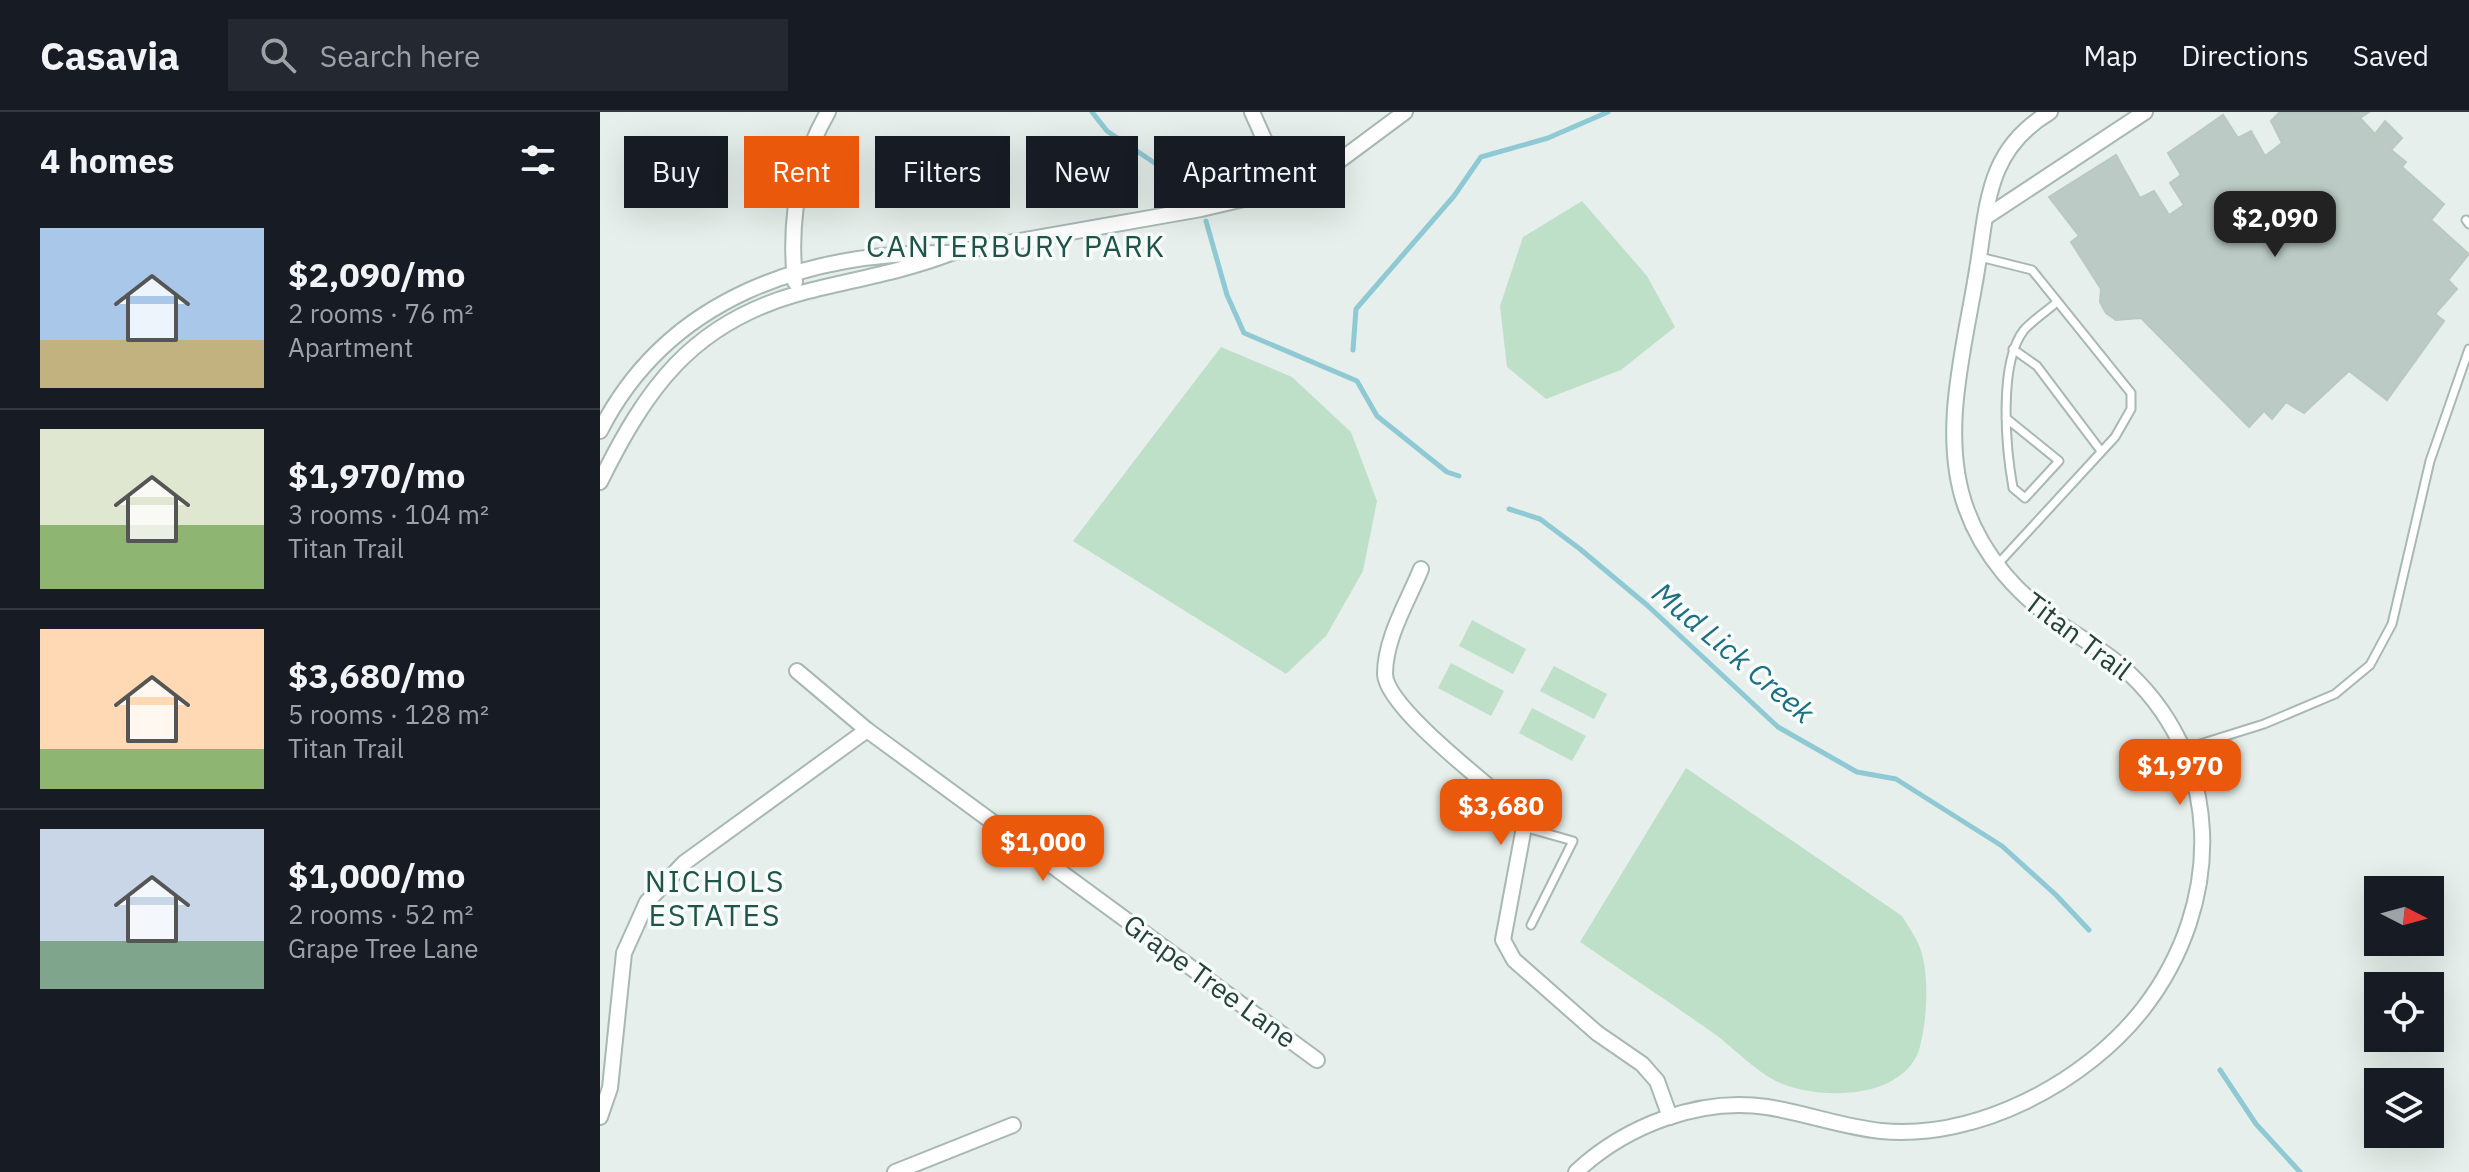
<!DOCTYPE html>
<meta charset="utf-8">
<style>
body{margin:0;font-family:"IBM Plex Sans",sans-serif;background:#242831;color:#f1f3f6;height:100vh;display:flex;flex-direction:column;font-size:30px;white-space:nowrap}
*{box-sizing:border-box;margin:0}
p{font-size:26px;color:#9ea1a6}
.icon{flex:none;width:44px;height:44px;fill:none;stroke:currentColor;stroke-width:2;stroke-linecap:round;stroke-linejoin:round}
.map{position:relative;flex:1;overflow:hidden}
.sheet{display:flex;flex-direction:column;background:#171b24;width:600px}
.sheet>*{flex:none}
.top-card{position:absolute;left:24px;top:24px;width:760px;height:72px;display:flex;gap:16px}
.needle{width:52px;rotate:96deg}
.fabs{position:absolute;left:1764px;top:764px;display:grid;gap:16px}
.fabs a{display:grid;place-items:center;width:80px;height:80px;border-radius:0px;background:#171b24;box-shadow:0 8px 32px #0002;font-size:40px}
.price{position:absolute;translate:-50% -68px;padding:0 18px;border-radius:16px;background:#ea580c;color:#fff;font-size:26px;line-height:52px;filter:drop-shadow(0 2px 4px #0008)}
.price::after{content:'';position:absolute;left:50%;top:48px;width:24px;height:18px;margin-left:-12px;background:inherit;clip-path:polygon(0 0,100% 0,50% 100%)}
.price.selected{background:#222;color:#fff}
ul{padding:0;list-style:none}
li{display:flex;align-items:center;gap:24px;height:200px;padding:0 40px}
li+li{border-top:2px solid #363941}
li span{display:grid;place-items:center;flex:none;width:224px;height:160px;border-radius:0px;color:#555}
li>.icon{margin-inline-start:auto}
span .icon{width:96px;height:96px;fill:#fffc;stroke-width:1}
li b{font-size:34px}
h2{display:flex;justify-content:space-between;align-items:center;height:96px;padding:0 40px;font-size:34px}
.chip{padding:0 28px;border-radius:0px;background:#171b24;box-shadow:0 8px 32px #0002;font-size:28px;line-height:72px}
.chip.selected{background:#ea580c;color:#fff}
header{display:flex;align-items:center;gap:48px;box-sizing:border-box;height:112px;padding:0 40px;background:#171b24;border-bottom:2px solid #363941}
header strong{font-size:38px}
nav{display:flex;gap:44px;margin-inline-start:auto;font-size:28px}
.search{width:560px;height:72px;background:#242831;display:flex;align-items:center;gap:20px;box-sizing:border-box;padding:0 28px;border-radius:0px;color:#9ea1a6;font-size:30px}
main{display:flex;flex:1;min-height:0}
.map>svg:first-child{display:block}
</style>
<header>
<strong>Casavia</strong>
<div class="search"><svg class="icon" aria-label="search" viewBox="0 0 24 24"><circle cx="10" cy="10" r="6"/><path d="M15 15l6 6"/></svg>Search here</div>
<nav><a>Map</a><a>Directions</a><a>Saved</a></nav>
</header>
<main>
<section class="sheet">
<h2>4 homes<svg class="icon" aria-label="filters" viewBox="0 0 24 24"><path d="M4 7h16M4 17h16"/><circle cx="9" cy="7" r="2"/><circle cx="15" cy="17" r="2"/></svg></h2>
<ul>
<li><span style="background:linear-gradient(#a9c7e8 70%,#c2b280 0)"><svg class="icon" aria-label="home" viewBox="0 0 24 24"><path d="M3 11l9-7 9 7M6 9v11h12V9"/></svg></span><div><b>$2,090/mo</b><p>2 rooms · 76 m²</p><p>Apartment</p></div></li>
<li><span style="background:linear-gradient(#dfe7d0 60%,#8fb573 0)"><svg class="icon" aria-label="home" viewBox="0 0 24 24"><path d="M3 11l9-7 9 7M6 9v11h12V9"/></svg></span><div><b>$1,970/mo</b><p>3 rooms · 104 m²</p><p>Titan Trail</p></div></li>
<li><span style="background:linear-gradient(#ffd9b3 75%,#8fb573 0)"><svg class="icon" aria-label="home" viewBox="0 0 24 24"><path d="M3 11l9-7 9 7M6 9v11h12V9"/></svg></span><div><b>$3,680/mo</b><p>5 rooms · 128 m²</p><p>Titan Trail</p></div></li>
<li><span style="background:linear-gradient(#c9d6e8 70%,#7fa58c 0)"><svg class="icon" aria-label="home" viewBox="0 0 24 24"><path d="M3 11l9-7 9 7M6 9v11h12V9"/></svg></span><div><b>$1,000/mo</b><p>2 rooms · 52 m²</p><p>Grape Tree Lane</p></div></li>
</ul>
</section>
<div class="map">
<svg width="1869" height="1060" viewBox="0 0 1869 1060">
<rect width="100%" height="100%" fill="#e6efeb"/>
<!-- green -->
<g fill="#bfe0c8">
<path d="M982 89 1047 164 1075 215 1021 258 946 287 907 255 900 194 923 125Z"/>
<path d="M621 235 692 265 751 320 777 389 763 459 726 524 686 562 473 429Z"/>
<path d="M872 508 926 537 913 562 859 534Z"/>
<path d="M851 551 904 579 891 604 838 576Z"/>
<path d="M954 554 1007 582 994 607 940 579Z"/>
<path d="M932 596 986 624 972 649 919 621Z"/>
<path d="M1086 656 1302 804C1308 814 1316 825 1320 836 1330 862 1327 911 1319 938 1302 989 1214 989 1174 968 1153 957 1135 937 1116 923 1071 891 1025 861 980 830Z"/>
</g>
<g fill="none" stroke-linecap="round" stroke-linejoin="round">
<!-- stream -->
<g stroke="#8ec9d4" stroke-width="5">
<path d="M492 0 507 19 583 70"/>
<path d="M606 109 627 183 644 221 757 269 777 304 847 360 859 364"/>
<path d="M753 238 756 197 854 84 881 45 948 26 1008 0"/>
<path d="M909 397 940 407 980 437 1048 494 1178 615 1257 660 1296 667 1402 734 1456 783 1489 818"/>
<path d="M1620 958 1656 1012 1700 1060"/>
</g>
</g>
<!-- building -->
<path fill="#bbcac4" stroke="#b8c9c2" stroke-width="2" d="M1680 0H1769L1760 6 1775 22 1785 9 1802 26 1791 38 1806 50 1802 55 1844 92 1831 108 1869 142 1848 168 1857 177 1835 202 1844 209 1787 288 1749 259 1704 301 1686 290 1672 307 1664 299 1649 315 1541 206 1516 208 1506 201 1500 190 1501 177 1471 130 1479 124 1449 85 1516 43 1540 86 1554 79 1569 103 1584 93 1570 71 1581 63 1568 41 1623 3 1638 26 1651 19 1665 44 1682 31 1671 9Z"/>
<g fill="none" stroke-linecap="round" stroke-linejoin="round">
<!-- service casing -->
<g stroke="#a8b8b2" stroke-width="11">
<g id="service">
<path d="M1866 108 1869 112"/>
<path d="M1380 145 1432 158 1531 281V297L1515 325 1397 453"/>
<path d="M1413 237 1437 254 1501 339"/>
<path d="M1406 306 1459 349 1425 386 1413 376C1406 337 1398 251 1424 218 1433 208 1447 199 1457 190"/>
<path d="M1584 637 1664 612 1735 582 1770 553 1792 512 1830 349 1869 237"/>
<path d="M924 715 973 729 931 813"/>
</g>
</g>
<!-- minor casing -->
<g stroke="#a8b8b2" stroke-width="18">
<g id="minor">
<path d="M652 0 685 74"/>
<path d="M1386 105 1545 0"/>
<path d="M351 141 601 97 661 83 739 49 805 0"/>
<path d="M195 170C189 110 197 53 228 0"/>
<path d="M0 319C68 185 208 139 351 141 299 161 249 168 197 182 91 212 46 277 0 370"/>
<path d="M821 457C808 489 785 526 785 562 786 595 885 670 912 694L924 715 903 828 914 848 997 921 1042 952 1057 969 1070 1005"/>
<path d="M197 559 267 618 717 948"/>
<path d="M0 1005 10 976 24 841 47 790 84 751 267 618"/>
<path d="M295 1060 413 1013"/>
<path d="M976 1060C1025 1014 1099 985 1167 995 1205 1001 1243 1015 1281 1019 1377 1028 1485 971 1543 897 1625 791 1626 644 1520 553 1501 537 1479 525 1459 511 1418 483 1383 444 1366 396 1339 321 1365 234 1377 158 1388 92 1386 38 1450 0"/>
</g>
</g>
<!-- service -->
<use href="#service" stroke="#fff" stroke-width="7"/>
<!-- minor -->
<use href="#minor" stroke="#fff" stroke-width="14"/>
</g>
<g text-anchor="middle" stroke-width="7" stroke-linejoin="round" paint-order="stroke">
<!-- street labels -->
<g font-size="28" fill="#24423a" stroke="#f7fbf9">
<text transform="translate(1478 524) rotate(37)" y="10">Titan Trail</text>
<text transform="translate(610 869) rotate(36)" y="10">Grape Tree Lane</text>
</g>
<!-- neighbourhood labels -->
<g font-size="30" letter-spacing="2" fill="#1f5548" stroke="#f7fbf9">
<text x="416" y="145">CANTERBURY PARK</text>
<text x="115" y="780">NICHOLS<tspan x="115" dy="34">ESTATES</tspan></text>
</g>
<!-- water labels -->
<g font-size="30" font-style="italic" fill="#1c6f80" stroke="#f7fbf9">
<text transform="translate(1133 541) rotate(40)" y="10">Mud Lick Creek</text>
</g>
</g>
</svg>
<div class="fabs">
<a><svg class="needle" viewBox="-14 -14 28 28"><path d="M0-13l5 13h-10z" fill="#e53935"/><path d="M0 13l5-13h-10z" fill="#9ea1a6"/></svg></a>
<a><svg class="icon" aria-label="locate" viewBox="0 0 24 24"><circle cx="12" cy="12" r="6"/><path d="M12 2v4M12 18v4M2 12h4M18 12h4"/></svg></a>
<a><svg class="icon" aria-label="layers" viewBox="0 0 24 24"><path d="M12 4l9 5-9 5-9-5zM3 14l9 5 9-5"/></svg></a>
</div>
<b class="price selected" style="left:1675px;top:147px">$2,090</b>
<b class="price" style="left:1580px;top:695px">$1,970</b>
<b class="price" style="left:901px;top:735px">$3,680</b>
<b class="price" style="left:443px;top:771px">$1,000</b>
<div class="top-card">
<a class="chip">Buy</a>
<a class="chip selected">Rent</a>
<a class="chip">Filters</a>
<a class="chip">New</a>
<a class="chip">Apartment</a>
</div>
</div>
</main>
